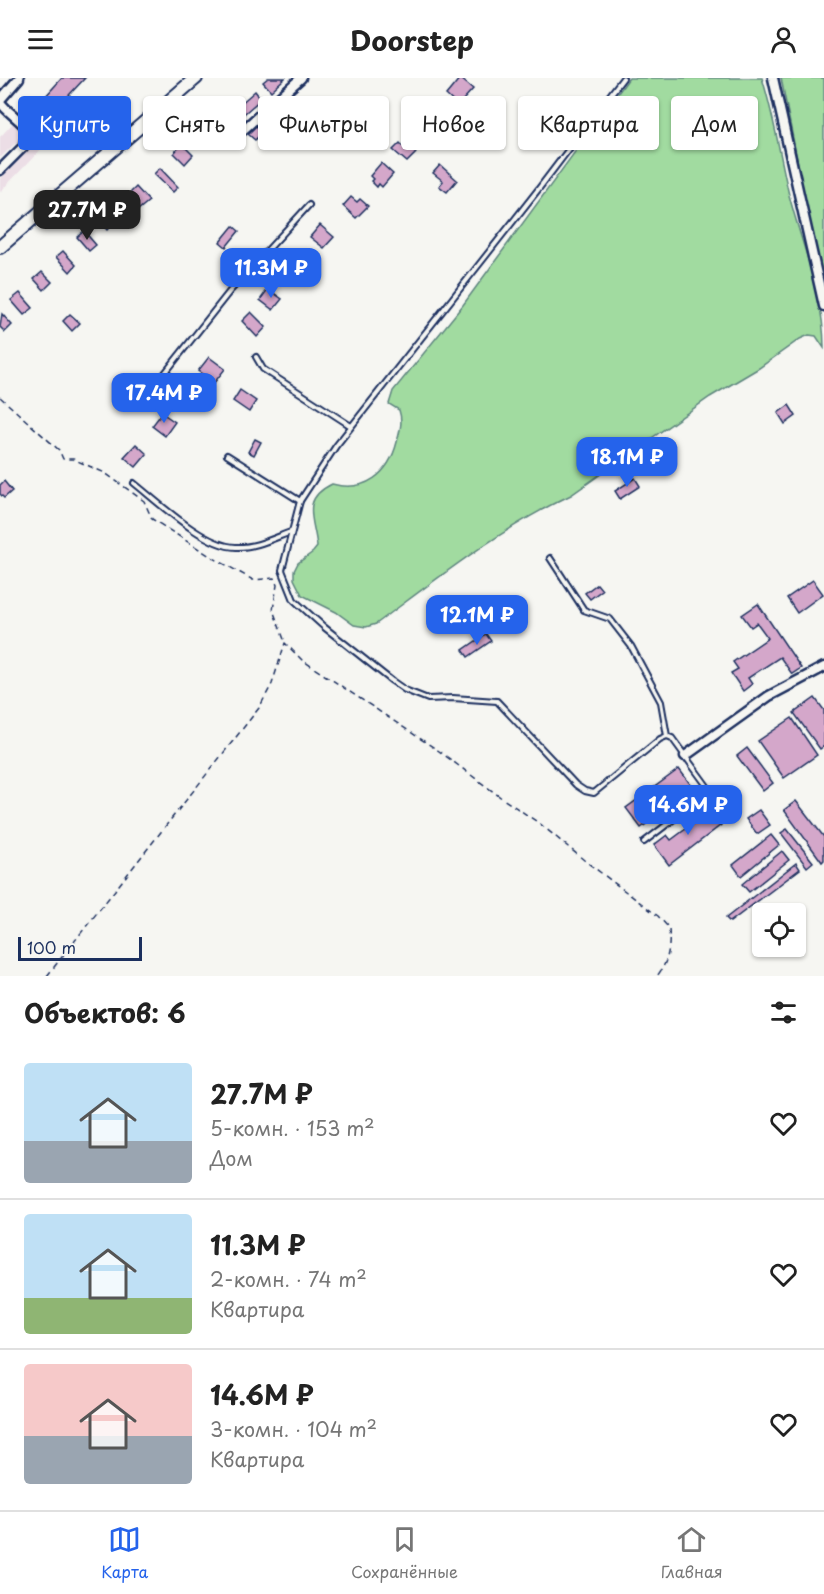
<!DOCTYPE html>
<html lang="ru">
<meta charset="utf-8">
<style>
body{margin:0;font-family:"Playpen Sans",sans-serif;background:#f6f6f6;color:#222;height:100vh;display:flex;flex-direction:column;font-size:22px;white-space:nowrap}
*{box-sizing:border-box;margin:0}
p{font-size:20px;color:#767676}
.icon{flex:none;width:33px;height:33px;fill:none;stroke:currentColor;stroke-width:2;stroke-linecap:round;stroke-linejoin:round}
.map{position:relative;height:898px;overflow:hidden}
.side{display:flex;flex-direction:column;background:#fff;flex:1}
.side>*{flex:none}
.hud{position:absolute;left:18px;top:18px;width:789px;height:54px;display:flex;gap:12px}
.buttons{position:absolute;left:752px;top:825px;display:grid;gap:12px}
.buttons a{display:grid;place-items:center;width:54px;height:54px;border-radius:6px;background:#fff;box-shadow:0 2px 4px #0004;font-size:30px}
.scale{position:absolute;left:18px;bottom:15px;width:124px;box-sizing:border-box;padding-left:6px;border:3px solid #1b2f5e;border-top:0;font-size:16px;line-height:21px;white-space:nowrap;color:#1b2f5e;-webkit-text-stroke:4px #f6f6f2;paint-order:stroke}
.price{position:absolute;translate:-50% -51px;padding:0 14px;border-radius:12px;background:#2563eb;color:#fff;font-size:20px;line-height:39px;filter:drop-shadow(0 2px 3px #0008)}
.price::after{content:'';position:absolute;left:50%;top:36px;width:18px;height:14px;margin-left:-9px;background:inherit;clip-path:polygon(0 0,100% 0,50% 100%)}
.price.on{background:#222;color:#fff}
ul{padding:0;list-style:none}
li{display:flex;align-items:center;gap:18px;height:150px;padding:0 24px}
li+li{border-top:2px solid #e0e0e0}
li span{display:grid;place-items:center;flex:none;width:168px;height:120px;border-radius:6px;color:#555}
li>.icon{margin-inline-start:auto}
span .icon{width:72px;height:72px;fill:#fffc;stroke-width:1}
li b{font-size:26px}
h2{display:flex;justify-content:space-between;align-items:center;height:72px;padding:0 24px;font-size:26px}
.chip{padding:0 21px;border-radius:6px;background:#fff;box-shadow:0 2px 4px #0004;font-size:21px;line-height:54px}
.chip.on{background:#2563eb;color:#fff}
header{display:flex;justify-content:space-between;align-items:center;height:78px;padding:0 24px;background:#fff;font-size:27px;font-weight:700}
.tab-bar{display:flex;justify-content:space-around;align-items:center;height:84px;border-top:2px solid #e0e0e0;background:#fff;font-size:16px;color:#767676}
.tab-bar a{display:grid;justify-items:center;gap:3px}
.tab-bar .on{color:#2563eb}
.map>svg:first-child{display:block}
</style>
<header><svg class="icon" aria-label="menu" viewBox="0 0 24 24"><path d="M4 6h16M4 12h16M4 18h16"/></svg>Doorstep<svg class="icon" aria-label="person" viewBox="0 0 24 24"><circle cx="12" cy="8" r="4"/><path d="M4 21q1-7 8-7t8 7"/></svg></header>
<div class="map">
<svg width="824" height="898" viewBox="0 0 824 898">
<rect width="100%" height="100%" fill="#f6f6f2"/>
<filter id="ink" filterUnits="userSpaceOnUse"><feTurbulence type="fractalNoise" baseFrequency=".0167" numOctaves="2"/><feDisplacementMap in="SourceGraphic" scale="12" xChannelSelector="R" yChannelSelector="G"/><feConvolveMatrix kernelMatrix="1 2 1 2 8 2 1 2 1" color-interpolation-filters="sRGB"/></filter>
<g filter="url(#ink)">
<!-- built -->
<g fill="#ecdee6">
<path d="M14 44 21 51 22 59 0 80V59Z"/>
<path d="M41 55 50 62 0 114V101Z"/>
</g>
<!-- green -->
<g fill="#a1dba0" stroke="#5e857f" stroke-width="1.5">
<path d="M629 0H762C774 38 780 78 789 117 802 168 824 218 824 270L816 258 809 257 800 261 759 290 710 319 571 417C501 450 438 500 376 546L366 549 354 547 336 534 302 517 294 501V493L298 485 313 474 317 469C315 442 299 422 332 406 365 415 389 396 397 364 400 352 403 344 399 332L389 326 393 313 463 227Z"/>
<path d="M781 0H824V217Z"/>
</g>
<!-- building -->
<g fill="#d4a7ca" stroke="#1b2f5e" stroke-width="1.5">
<path d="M62 0H85L56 31 44 20Z"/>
<path d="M268 0H285L271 13 263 4Z"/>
<path d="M460 0 473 11 463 22 465 24 460 30 446 17Z"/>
<path d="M255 13 261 21 238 41 231 34Z"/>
<path d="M437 25 448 35 434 51 424 41Z"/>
<path d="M210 48 223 60 215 68 202 56Z"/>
<path d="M256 48 263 54 255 62 248 56Z"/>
<path d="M400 65 405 70 407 67 416 75 407 84 393 72Z"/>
<path d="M182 66 193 77 185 86 174 75Z"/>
<path d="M381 85 393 96 382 109 379 106 377 109 371 103 373 101 370 98Z"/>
<path d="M440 87 457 102 447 114 439 108 443 103 433 95Z"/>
<path d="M160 90 178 109 173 114 154 96Z"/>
<path d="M136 109 149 123 138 132 126 119Z"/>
<path d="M351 119 357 124 360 121 368 128 356 140 343 128Z"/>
<path d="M108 133 117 142 107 152 98 142Z"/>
<path d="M320 147 334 159 324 170 310 159Z"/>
<path d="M233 148 239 153 226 169 220 164Z"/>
<path d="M84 153 96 167 89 173 77 159Z"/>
<path d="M63 173 76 187 70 194 56 179Z"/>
<path d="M289 184 301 194 292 204 281 194Z"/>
<path d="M42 194 52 204 44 212 34 201Z"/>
<path d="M268 211 282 221 273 232 260 222Z"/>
<path d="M20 215 33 230 24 237 11 222Z"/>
<path d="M251 234 266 249 257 259 242 243Z"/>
<path d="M2 236 12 247 5 254 0 249Z"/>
<path d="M70 236 80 245 72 253 63 243Z"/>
<path d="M209 279 225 291 214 305 198 293Z"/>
<path d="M192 302 207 316 195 329 180 315Z"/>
<path d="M240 312 256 323 249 334 233 323Z"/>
<path d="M789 327 796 338 785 346 778 335Z"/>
<path d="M162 335 175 344 165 358 152 348Z"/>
<path d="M255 361 261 364 254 377 248 374Z"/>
<path d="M136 366 147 376 136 389 124 379Z"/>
<path d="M635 400 640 408 620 421 615 413Z"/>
<path d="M4 403 12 413 4 420 0 416V407Z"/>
<path d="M813 502 823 516 797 535 787 520Z"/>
<path d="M597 506 602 512 590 521 585 515Z"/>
<path d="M758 526 801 590 792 596 780 579 748 600 752 606 743 613 731 595 738 591 733 584 768 560 757 545 751 549 742 537Z"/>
<path d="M486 556 491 563 468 579 463 572Z"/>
<path d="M815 620 824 632V668L820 671 794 635Z"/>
<path d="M792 640 817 677 784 700 758 663Z"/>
<path d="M747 670 773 705 763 713 737 678Z"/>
<path d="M679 691 694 711 682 720 678 714 650 735 654 740 641 750 626 730Z"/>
<path d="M796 723 824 759V782L822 784 784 732Z"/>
<path d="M706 726 721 747 669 787 654 767 667 757 671 762 699 741 694 735Z"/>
<path d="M759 732 770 747 757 756 746 741Z"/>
<path d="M787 751 813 784 807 789 781 755Z"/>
<path d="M771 757 779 767 741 798 733 787Z"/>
<path d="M782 773 789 782 749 814 742 806Z"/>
<path d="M796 785 800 791 730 844 726 840Z"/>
</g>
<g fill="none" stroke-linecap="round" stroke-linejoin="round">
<!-- lane casing -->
<g stroke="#1b2f5e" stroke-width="8">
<g id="lane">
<path d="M623 0 537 113 336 368 300 423 282 492 294 522 324 549 392 603 405 612 428 621 453 620 497 623 576 707 585 713 594 715 660 661 667 658 672 660 707 708 704 718 644 764"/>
<path d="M256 279 263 291 351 348"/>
<path d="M150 314 230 213 309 127"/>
<path d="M227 377 300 423"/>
<path d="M134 405C159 425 205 469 236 469 255 470 274 460 291 454"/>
<path d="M550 480 584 532 610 541 631 568 661 624 667 658"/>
</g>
</g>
<!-- street casing -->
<g stroke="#1b2f5e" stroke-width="13">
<g id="street">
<path d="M773 0 824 228"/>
<path d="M0 22 19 0"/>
<path d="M0 24C8 35 20 41 28 52L23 69 0 92"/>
<path d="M232 46 239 53 243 52 301 0"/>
<path d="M685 678 769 618 824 589"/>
</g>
</g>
<!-- secondary casing -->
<g stroke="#1b2f5e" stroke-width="16">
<path id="secondary" d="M0 169 196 0"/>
</g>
<!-- path -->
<g stroke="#1b2f5e" stroke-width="1.5" stroke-dasharray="6 4.5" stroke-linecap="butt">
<path d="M0 319 59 372 63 381H73L105 395 144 423 152 441 210 478 253 502 274 500 277 507 273 532 285 564"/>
<path d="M47 898 259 630 272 606 285 565 302 582 439 673 503 721 539 745 584 782 658 838 669 850C670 869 669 883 657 898"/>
</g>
<!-- lane -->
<use href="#lane" stroke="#f6f6f2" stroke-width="4"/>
<!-- street -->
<use href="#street" stroke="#f6f6f2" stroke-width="8"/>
<!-- secondary -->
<use href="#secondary" stroke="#f6f6f2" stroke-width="12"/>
</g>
</g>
</svg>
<div class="buttons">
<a><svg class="icon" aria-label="locate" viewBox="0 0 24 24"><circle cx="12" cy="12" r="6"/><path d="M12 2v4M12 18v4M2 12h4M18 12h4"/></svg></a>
</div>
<div class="scale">100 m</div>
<b class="price on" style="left:87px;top:163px">27.7M ₽</b>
<b class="price" style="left:271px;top:221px">11.3M ₽</b>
<b class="price" style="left:164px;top:346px">17.4M ₽</b>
<b class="price" style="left:627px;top:410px">18.1M ₽</b>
<b class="price" style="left:477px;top:568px">12.1M ₽</b>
<b class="price" style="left:688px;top:758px">14.6M ₽</b>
<div class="hud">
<a class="chip on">Купить</a>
<a class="chip">Снять</a>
<a class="chip">Фильтры</a>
<a class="chip">Новое</a>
<a class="chip">Квартира</a>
<a class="chip">Дом</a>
</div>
</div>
<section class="side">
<h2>Объектов: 6<svg class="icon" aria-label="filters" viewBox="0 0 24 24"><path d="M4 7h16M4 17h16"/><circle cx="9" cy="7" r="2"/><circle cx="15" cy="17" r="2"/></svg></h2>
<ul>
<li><span style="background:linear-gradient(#bfe0f5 65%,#9aa5b1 0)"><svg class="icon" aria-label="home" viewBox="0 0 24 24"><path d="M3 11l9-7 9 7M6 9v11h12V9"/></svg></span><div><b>27.7M ₽</b><p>5-комн. · 153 m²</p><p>Дом</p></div><svg class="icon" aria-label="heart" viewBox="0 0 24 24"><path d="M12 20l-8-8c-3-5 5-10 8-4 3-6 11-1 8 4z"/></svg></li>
<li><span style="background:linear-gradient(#bfe0f5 70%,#8fb573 0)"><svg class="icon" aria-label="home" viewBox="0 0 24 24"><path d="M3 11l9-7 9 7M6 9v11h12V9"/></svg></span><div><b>11.3M ₽</b><p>2-комн. · 74 m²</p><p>Квартира</p></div><svg class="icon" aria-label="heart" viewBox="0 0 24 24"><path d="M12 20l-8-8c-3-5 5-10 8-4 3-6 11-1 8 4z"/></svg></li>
<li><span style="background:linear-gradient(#f6c9c9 60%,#9aa5b1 0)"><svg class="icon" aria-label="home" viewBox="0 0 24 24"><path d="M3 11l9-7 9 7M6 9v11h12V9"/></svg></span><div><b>14.6M ₽</b><p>3-комн. · 104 m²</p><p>Квартира</p></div><svg class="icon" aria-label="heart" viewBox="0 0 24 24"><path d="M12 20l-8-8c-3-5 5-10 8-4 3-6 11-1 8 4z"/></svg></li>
</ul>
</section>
<nav class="tab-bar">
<a class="on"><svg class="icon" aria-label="map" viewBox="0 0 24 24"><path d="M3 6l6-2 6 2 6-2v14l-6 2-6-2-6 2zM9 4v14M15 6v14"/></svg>Карта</a>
<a><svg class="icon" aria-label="saved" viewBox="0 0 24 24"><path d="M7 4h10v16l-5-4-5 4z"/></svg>Сохранённые</a>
<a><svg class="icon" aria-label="home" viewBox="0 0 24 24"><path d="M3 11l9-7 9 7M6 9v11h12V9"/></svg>Главная</a>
</nav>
